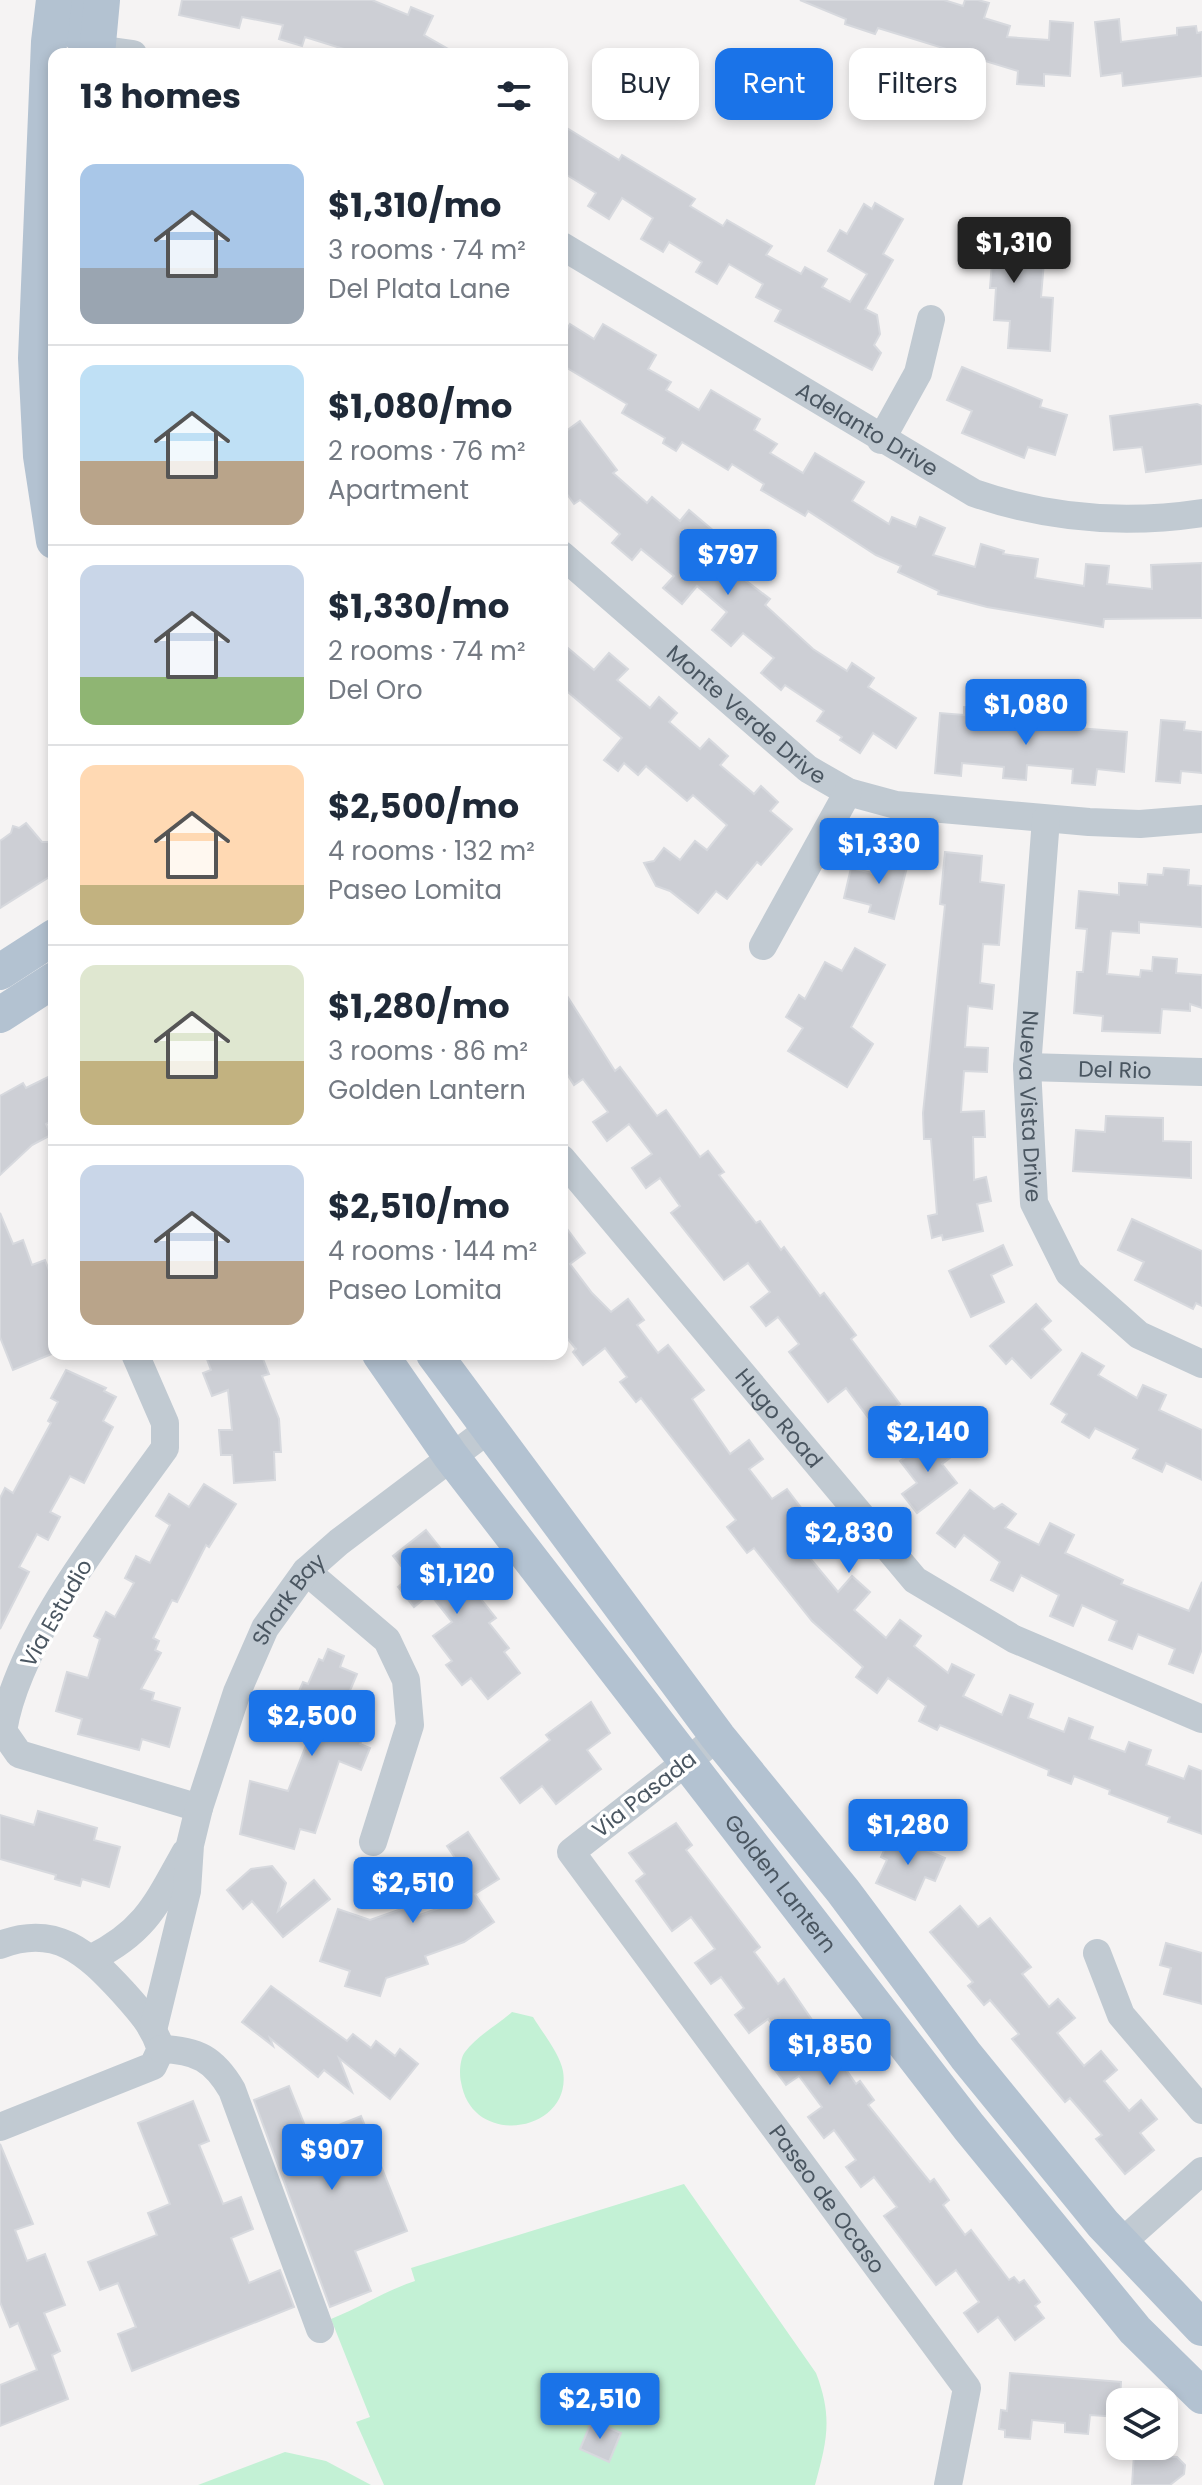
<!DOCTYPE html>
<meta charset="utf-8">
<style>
body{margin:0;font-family:Poppins,sans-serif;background:#f2f2f3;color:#1f2937;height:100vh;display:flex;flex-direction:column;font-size:30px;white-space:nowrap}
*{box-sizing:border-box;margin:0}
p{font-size:26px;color:#747a83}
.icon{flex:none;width:44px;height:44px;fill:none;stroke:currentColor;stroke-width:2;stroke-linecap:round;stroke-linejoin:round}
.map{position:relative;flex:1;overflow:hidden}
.side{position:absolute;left:48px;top:48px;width:520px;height:1312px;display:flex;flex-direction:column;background:#fff;border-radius:16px;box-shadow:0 4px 12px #0003}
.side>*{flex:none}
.guide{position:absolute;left:592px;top:48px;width:490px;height:72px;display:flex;gap:16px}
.buttons{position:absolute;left:1106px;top:2388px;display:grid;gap:16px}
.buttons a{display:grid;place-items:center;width:72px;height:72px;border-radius:16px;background:#fff;box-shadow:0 4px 12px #0003;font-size:40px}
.price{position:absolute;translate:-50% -68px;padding:0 18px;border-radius:8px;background:#1a73e8;color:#fff;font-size:26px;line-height:52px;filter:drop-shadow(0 2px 4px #0008)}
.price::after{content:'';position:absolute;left:50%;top:48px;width:24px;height:18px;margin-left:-12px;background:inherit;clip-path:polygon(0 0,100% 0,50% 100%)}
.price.active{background:#222;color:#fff}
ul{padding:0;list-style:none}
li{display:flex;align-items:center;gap:24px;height:200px;padding:0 32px}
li+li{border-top:2px solid #e0e1e3}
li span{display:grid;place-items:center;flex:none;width:224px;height:160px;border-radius:16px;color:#555}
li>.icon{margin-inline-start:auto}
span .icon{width:96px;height:96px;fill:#fffc;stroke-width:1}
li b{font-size:34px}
h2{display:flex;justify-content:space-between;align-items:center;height:96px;padding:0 32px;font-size:34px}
.chip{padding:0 28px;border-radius:16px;background:#fff;box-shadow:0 4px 12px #0003;font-size:28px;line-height:72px}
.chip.active{background:#1a73e8;color:#fff}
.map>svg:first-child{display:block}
</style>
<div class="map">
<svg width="1202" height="2485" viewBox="0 0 1202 2485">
<rect width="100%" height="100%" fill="#f5f3f3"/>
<!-- green -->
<g fill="#c3f1d5">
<path d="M512 2012 533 2017C542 2032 560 2054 563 2071 573 2132 472 2150 461 2082 459 2074 460 2058 465 2052 476 2037 498 2024 512 2012Z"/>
<path d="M684 2184 816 2373C833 2417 827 2441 815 2485H384L356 2422 370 2417 331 2319C361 2307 385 2291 415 2281L411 2268Z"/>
<path d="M285 2452 326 2461 371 2485H198Z"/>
</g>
<!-- building -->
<g fill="#cdcfd5" stroke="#d7d9de" stroke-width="2">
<path d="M182 0H372L408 15 411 7 433 16 424 35 457 54H346L347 50 305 37 302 46 279 39 283 25 242 17 239 28 179 15Z"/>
<path d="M800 0H944L963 6 965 0H978L989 3 984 18 1010 26 1007 37 1049 40 1050 21 1073 23 1070 76 1044 74V86L1017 84 1018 71 878 28 875 34 845 24 846 19Z"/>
<path d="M1119 19 1121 42 1177 35V28L1196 26 1197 33 1202 32V76L1123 86 1122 73 1101 76 1095 22Z"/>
<path d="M562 125 619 160 622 155 695 199 690 206 723 226 727 220 772 246 766 255 801 274 805 267 827 279 822 287 850 302 867 274 828 251 840 230 847 234 864 204 872 209 875 203 903 219 883 254 893 260 865 309 877 315 880 334 874 345 881 353 872 370 775 321 781 310 756 297 763 284 729 264 717 284 696 272 702 262 669 242 663 252 641 239 653 218 622 198 609 219 588 206 596 193 562 172Z"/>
<path d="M962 227 995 229V236L1030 239 1029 249 1045 250 1041 297 1053 298 1050 351 1008 348 1010 321 994 320 996 288H990L992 262 960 260Z"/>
<path d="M570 324 594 339 603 324 656 355 648 369 671 382 666 390 699 410 711 390 760 419 754 430 777 444 770 453 803 473 815 453 864 482 852 501 889 524 892 517 916 527 920 517 945 528 933 555 975 567 981 544 1004 551 1003 554 1038 559 1035 578 1084 586 1086 564 1109 566 1107 584 1152 589 1151 565 1202 563V618L1104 619 1103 627 987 607 938 594 939 591 898 572 901 566 876 555 808 511 805 516 761 490 764 484 732 464 728 470 682 442 676 451 663 443 665 438 622 413 627 404 562 365V338Z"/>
<path d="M962 367 1042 400 1040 407 1067 415 1055 455 1028 447 1024 458 962 433 972 411 947 400Z"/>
<path d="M1197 404 1202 406V464L1146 472 1142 447 1114 450 1110 416Z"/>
<path d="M580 421 617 470 613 473 647 503 652 497 680 521 689 510 714 531 701 546 770 599 765 605 813 649 847 671 852 663 874 678 868 687 916 718 896 748 873 733 860 753 840 740 842 737 817 721 824 711 785 685 781 690 761 673 774 658 743 633 731 646 712 630 727 612 697 586 682 604 663 588 674 576 641 549 632 560 612 543 620 534 580 500 574 504 562 487V434Z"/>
<path d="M562 643 594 670 609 653 628 669 617 680 650 708 659 697 677 713 669 722 700 749 709 739 728 756 720 765 754 794 761 786 778 802 770 811 792 829 761 865 757 862 727 899 716 891 698 913 670 891 656 886 644 863 654 861 664 848 680 860 695 841 707 850 727 825 693 795 687 801 646 766 638 775 624 763 618 771 604 760 622 738 562 687Z"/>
<path d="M964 707 994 710 993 721 1127 732 1124 772 1097 769 1095 785 1072 783 1073 769 1027 765 1026 780 1003 778 1004 767 962 763 961 776 935 773 940 713 964 715Z"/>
<path d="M1161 720 1185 722 1184 730 1202 732V773L1181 771 1180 783 1156 781Z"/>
<path d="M26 823 42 842H50L54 874 0 908V841L11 833 13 826 19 828Z"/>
<path d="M883 852 909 859 894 919 869 912 871 905 844 898 851 868 877 874Z"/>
<path d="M945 852 982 856 980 882 1004 885 999 945 983 944 980 983 994 985 992 1009 968 1006 965 1047 988 1048 987 1072 964 1071 961 1112 984 1111 985 1137H973L974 1180 986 1177 991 1201 977 1204 983 1231 943 1240 942 1235 932 1238 928 1216 937 1214 931 1139H924L923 1113 945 905 940 904Z"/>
<path d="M1164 868 1189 870 1188 885 1202 886V927L1139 922V933L1111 931 1107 974 1140 977 1141 970 1152 971 1153 957 1177 959 1176 973 1202 975V1008L1190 1004V1011L1162 1009 1160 1033 1102 1031 1103 1016 1074 1013 1077 972H1083L1087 929 1076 928 1079 891 1119 895V883L1147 885 1148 874 1163 875Z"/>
<path d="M855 948 885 965 851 1027 873 1044 847 1087 788 1051 803 1028 786 1017 799 995 805 999 825 962 842 971Z"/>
<path d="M562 988 615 1071 620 1067 657 1116 666 1110 700 1157 708 1151 724 1172 719 1175 756 1223 760 1221 781 1250 784 1247 820 1296 824 1293 856 1335 851 1339 900 1404 873 1424 846 1388 828 1402 789 1352 799 1344 778 1317 766 1326 751 1307 770 1292 748 1263 724 1280 671 1213 680 1206 660 1178 646 1188 632 1168 652 1154 629 1124 607 1141 593 1122 608 1112 583 1079 574 1085 562 1066Z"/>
<path d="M54 1074V1120L46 1124 51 1135 32 1145 0 1175V1096L23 1083 26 1088Z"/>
<path d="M1106 1116 1163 1118V1141L1191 1142V1178L1073 1171 1076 1130 1105 1132Z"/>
<path d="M0 1213 13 1244 23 1240 32 1265 45 1260 54 1283V1353L13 1370 0 1337Z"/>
<path d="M1132 1219 1202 1251V1306L1196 1303 1193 1309 1135 1280 1144 1262 1118 1250Z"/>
<path d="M562 1222 585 1253 570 1264 592 1293 611 1312 628 1299 644 1320 637 1325 658 1353 668 1345 704 1390 692 1399 730 1454 749 1440 763 1459 749 1469 772 1499 787 1489 827 1542 809 1557 838 1592 852 1576 870 1592 854 1610 886 1638 900 1620 921 1636 914 1646 948 1673 952 1664 974 1675 963 1696 1002 1715 1010 1695 1033 1704 1028 1718 1064 1732 1069 1718 1093 1727 1089 1739 1125 1752 1129 1742 1151 1750 1146 1765 1184 1779 1189 1766 1202 1771V1834L1168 1822 1170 1817 1109 1794 1110 1790 1074 1776 1071 1784 1048 1775 1049 1770 940 1725 937 1730 919 1721 926 1706 888 1678 877 1693 856 1677 863 1667 812 1621 754 1548 747 1553 727 1527 736 1520 641 1398 636 1402 620 1382 627 1377 605 1348 583 1365 573 1352 576 1349 562 1332Z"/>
<path d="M1003 1245 1012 1265 991 1275 1004 1302 971 1317 949 1271Z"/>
<path d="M1036 1304 1051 1321 1042 1329 1061 1350 1031 1378 1012 1358 1006 1364 990 1346Z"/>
<path d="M1082 1353 1104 1366 1098 1375 1137 1398 1143 1385 1166 1395 1159 1410 1202 1430V1480L1166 1463 1162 1472 1133 1458 1138 1449 1095 1428 1089 1438 1062 1422 1067 1414 1051 1404Z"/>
<path d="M205 1354H261L269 1374 262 1376 279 1419 281 1452H274L275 1480 234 1483 232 1455H221L219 1430H232L228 1390 212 1396 203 1373 211 1370Z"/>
<path d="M66 1370 106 1388 104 1391 116 1397 103 1421 113 1427 84 1483 70 1476 50 1512 60 1517 48 1540 37 1534 19 1567 29 1572 0 1629V1498L5 1488 13 1493 51 1423 48 1421 58 1402 51 1398Z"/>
<path d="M934 1436 951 1457 942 1464 957 1483 917 1513 902 1494 917 1483 900 1461Z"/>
<path d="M204 1484 236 1504 209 1547 206 1545 177 1602 172 1600 153 1638 159 1641 155 1650 161 1653 141 1689 154 1693 152 1700 180 1708 169 1747 142 1739 139 1750 78 1734 82 1719 56 1711 67 1672 88 1678 100 1639 94 1636 106 1612 115 1617 134 1583 125 1578 136 1556 150 1563 170 1525 156 1516 169 1494 189 1507Z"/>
<path d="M970 1490 994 1509 1002 1504 1016 1514 1005 1528 1039 1545 1050 1523 1074 1535 1065 1553 1123 1580 1121 1584 1189 1611 1202 1582V1649L1193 1673 1169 1664 1175 1649 1138 1634 1132 1649 1109 1640 1117 1621 1082 1605 1073 1626 1050 1616 1059 1595 1021 1575 1013 1591 991 1580 1000 1562 964 1535 955 1547 937 1533Z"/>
<path d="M426 1530 496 1618 489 1623 509 1648 504 1652 520 1673 488 1699 471 1678 462 1685 446 1665 452 1661 433 1636 452 1622 430 1594 414 1607 398 1587 410 1577 393 1556Z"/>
<path d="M328 1649 344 1656 340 1667 357 1674 346 1700 374 1711 360 1744 370 1748 361 1770 339 1761 315 1833 300 1829 294 1849 240 1834 250 1781 288 1791 318 1715 293 1705 303 1682 308 1684 319 1659 323 1661Z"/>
<path d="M591 1702 610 1733 587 1750 601 1769 556 1804 542 1786 520 1803 501 1778 550 1740 546 1735Z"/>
<path d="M38 1811 97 1828 94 1840 120 1847 109 1887 82 1879 80 1886 55 1879 56 1875 0 1859V1815L34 1825Z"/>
<path d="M676 1823 692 1845 686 1850 760 1947 754 1952 778 1984 784 1979 856 2084 860 2081 874 2100 868 2105 930 2182 934 2179 949 2200 943 2205 965 2235 971 2230 1009 2280 1014 2277 1019 2283 1024 2280 1040 2302 1035 2306 1044 2318 1015 2340 998 2317 978 2332 964 2313 979 2302 956 2270 936 2285 884 2216 897 2207 874 2177 861 2187 846 2167 856 2160 834 2130 824 2138 808 2117 822 2107 799 2076 786 2085 772 2066 792 2052 768 2019 749 2033 735 2015 744 2008 721 1977 711 1984 695 1963 715 1949 691 1917 672 1931 636 1881 645 1874 629 1853Z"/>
<path d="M468 1832 499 1879 475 1894 494 1922 464 1942 425 1956 428 1964 386 1978 380 1996 345 1986 350 1971 320 1961 338 1909 370 1920 407 1907 411 1918 451 1904 432 1874 455 1858 447 1846Z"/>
<path d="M891 1835 945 1858 935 1881 925 1877 915 1900 876 1883 887 1860 881 1857Z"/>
<path d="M272 1866 286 1883 278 1911 314 1880 330 1899 283 1937 252 1901 243 1909 227 1890 251 1869Z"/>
<path d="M960 1906 978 1927 990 1918 1031 1967 1022 1974 1049 2007 1058 1999 1075 2018 1057 2033 1084 2066 1101 2051 1117 2070 1104 2081 1129 2111 1141 2100 1157 2119 1140 2133 1154 2150 1125 2174 1096 2139 1102 2135 1070 2098 1065 2102 1012 2039 1019 2034 990 2000 984 2005 968 1986 973 1982 930 1932Z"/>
<path d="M1166 1943 1202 1953V2004L1164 1994 1171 1968 1160 1965Z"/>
<path d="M271 1986 347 2041 353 2034 371 2048 376 2041 395 2056 400 2049 418 2064 390 2099 339 2058 352 2092 324 2070 318 2077 270 2038 273 2046 242 2022Z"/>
<path d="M289 2086 307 2131 299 2141 361 2116 407 2231 355 2251 371 2291 330 2307 254 2100Z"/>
<path d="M193 2101 209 2141 199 2145 223 2204 241 2197 253 2229 231 2238 249 2283 280 2270 294 2307 132 2371 118 2334 136 2327 118 2283 100 2290 88 2262 157 2235 148 2213 170 2204 138 2123Z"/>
<path d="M0 2144 33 2224 15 2230 27 2261 45 2254 65 2305 44 2313 60 2351 52 2355 68 2399 0 2426V2385L37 2370 18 2323 10 2327 0 2302Z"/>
<path d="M1010 2373 1121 2382 1119 2417 1090 2415 1088 2434 1065 2432V2423L1032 2420 1030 2439 1005 2437V2430L999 2429 1001 2410 1007 2411Z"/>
<path d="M592 2420 621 2433 609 2462 580 2449Z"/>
<path d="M1134 2454 1177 2457 1185 2465 1184 2474 1170 2485H1132Z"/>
</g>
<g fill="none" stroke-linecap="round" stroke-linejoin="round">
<!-- minor -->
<g stroke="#c1cad2" stroke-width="28">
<path d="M97 49 133 54"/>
<path id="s1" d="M562 246 974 493C1049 519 1123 525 1202 513"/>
<path d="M881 440 918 373 931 319"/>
<path id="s2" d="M562 555 808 769 848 792 896 805 1089 822 1140 824 1202 819"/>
<path id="s3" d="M1046 819 1027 1067 1034 1203 1069 1273 1139 1335 1202 1364"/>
<path d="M763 946 848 792"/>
<path id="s4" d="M1027 1067 1202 1072"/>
<path id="s5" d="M562 1159 915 1580 1014 1639 1202 1719"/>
<path d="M135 1354 165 1423V1448C110 1525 18 1638 3 1731L19 1754 199 1808"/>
<path d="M306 1571 387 1640 406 1680 410 1725 373 1842"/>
<path id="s6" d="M718 1737 571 1852 967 2388 948 2485"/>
<path d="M0 1945C56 1923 87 1953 123 1992 140 2011 153 2025 161 2049L153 2066 0 2127"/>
<path d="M1097 1953 1121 2015 1202 2110"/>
<path d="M92 1958C146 1931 157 1903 185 1853"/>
<path id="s7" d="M154 2026 187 1891 190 1845 199 1808 237 1692 265 1628 306 1571 339 1542 489 1429"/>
<path d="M161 2049C197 2050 214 2059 232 2090L320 2329"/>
<path d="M1121 2243 1202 2171"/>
</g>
<!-- major -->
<g stroke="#b3c2d1" stroke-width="36">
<path d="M72 0 75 30 97 49 91 54"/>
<path d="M97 54 102 0"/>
<path d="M54 541 41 456 36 358 49 42 54 0"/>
<path d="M0 972 54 937"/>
<path d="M0 1015 54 980"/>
<path id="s8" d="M380 1354 450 1455 969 2127 1135 2330 1202 2396"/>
<path d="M434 1354 718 1737 843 1891 966 2056 1103 2224 1202 2328"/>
</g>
</g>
<g text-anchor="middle" stroke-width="7" stroke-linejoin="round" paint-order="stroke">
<!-- street labels -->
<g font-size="22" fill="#4a5661" stroke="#fff">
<text dy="8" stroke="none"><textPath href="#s1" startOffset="356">Adelanto Drive</textPath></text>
<text dy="8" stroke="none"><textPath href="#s2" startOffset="244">Monte Verde Drive</textPath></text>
<text dy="8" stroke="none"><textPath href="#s4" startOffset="88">Del Rio</textPath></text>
<text dy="8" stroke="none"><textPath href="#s3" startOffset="288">Nueva Vista Drive</textPath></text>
<text dy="8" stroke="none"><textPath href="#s5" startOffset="338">Hugo Road</textPath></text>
<text dy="8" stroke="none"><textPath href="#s7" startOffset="452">Shark Bay</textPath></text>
<text transform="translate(56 1613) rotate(-60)" y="8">Via Estudio</text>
<text transform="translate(644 1794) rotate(-38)" y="8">Via Pasada</text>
<text dy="8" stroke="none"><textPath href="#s8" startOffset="664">Golden Lantern</textPath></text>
<text dy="8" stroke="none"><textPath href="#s6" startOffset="618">Paseo de Ocaso</textPath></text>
</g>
</g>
</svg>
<div class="buttons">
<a><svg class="icon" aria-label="layers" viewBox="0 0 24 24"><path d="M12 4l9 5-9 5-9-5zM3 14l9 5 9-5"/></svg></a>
</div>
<b class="price active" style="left:1014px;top:285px">$1,310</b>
<b class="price" style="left:728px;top:597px">$797</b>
<b class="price" style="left:1026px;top:747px">$1,080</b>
<b class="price" style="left:879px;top:886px">$1,330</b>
<b class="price" style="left:928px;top:1474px">$2,140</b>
<b class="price" style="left:849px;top:1575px">$2,830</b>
<b class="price" style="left:457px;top:1616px">$1,120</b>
<b class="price" style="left:312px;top:1758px">$2,500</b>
<b class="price" style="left:908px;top:1867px">$1,280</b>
<b class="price" style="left:413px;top:1925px">$2,510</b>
<b class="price" style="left:830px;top:2087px">$1,850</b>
<b class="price" style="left:332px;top:2192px">$907</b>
<b class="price" style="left:600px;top:2441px">$2,510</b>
<div class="guide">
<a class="chip">Buy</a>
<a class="chip active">Rent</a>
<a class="chip">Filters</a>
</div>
<section class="side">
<h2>13 homes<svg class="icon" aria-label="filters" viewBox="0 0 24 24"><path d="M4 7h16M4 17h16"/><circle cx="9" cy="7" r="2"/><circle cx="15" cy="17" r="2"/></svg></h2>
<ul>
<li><span style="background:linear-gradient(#a9c7e8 65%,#9aa5b1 0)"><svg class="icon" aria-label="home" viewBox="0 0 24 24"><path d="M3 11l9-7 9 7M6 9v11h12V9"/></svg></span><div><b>$1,310/mo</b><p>3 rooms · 74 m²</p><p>Del Plata Lane</p></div></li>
<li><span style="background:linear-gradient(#bfe0f5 60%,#b9a48a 0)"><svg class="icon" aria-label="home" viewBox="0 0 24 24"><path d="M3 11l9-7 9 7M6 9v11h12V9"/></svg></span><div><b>$1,080/mo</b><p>2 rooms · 76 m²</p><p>Apartment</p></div></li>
<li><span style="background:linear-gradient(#c9d6e8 70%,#8fb573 0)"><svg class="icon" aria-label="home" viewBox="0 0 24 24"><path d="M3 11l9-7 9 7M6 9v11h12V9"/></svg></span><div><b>$1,330/mo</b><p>2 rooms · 74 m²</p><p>Del Oro</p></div></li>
<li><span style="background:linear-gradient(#ffd9b3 75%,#c2b280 0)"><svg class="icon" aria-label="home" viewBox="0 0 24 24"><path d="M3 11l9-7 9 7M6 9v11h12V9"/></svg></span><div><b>$2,500/mo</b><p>4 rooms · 132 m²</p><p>Paseo Lomita</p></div></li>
<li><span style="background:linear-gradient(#dfe7d0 60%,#c2b280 0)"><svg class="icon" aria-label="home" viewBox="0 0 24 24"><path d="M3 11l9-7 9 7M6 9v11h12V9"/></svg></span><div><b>$1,280/mo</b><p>3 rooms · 86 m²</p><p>Golden Lantern</p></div></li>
<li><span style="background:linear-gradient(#c9d6e8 60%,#b9a48a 0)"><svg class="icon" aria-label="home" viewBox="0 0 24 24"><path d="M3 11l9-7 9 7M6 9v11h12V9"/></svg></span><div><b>$2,510/mo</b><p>4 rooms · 144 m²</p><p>Paseo Lomita</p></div></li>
</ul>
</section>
</div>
